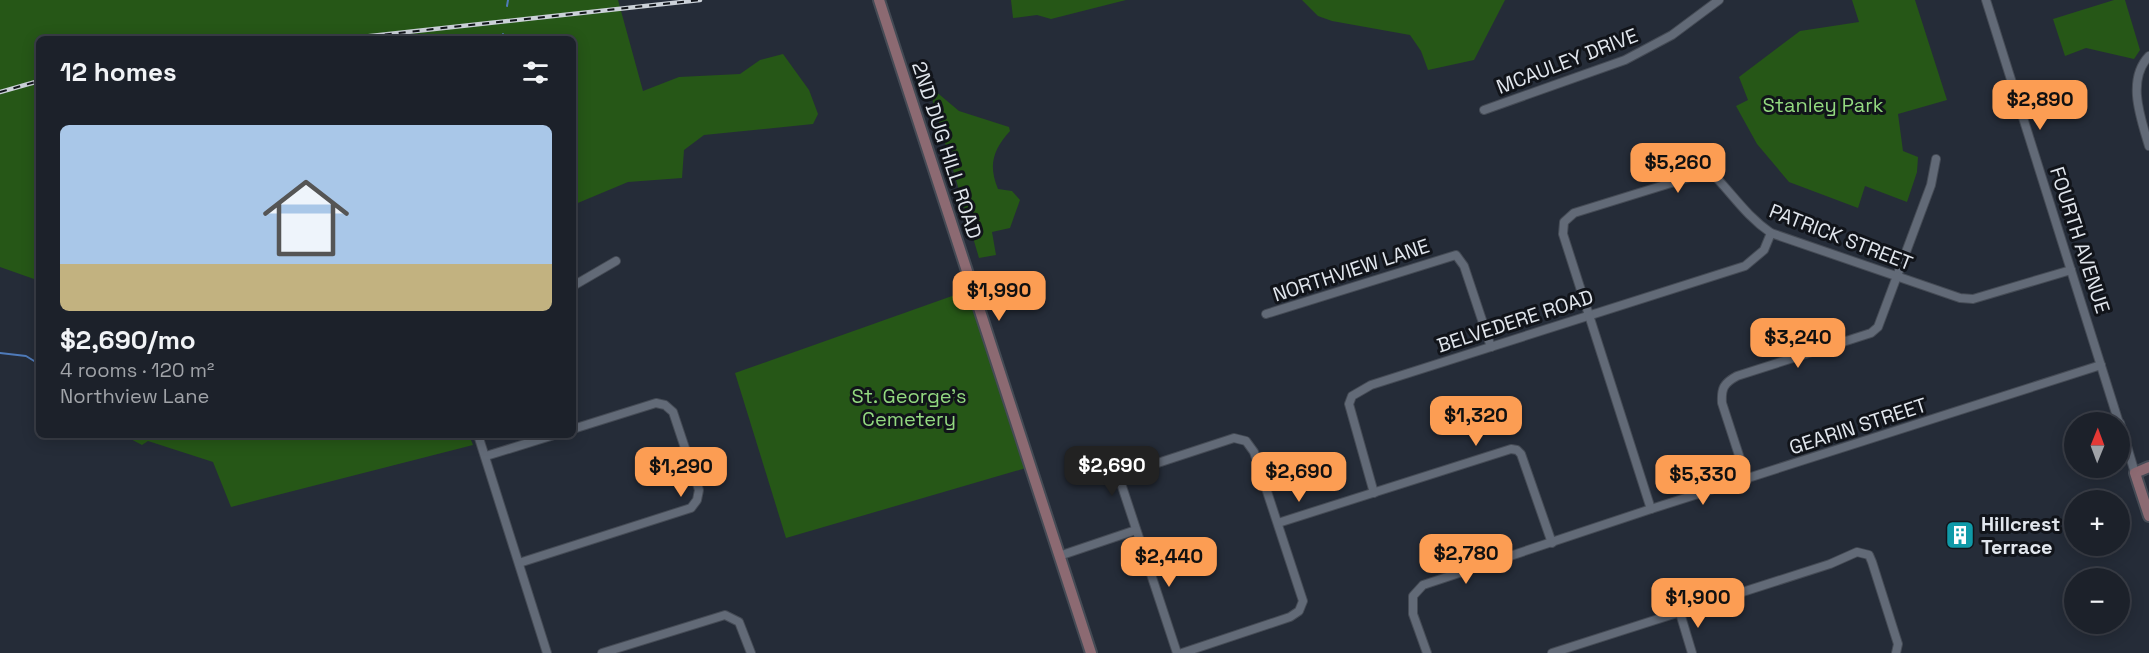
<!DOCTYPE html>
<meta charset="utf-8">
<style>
body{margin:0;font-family:"Space Grotesk",sans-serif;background:#252932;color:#f1f3f6;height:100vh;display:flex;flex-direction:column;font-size:22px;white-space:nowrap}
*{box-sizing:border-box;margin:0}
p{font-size:20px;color:#a0a3a8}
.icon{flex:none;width:33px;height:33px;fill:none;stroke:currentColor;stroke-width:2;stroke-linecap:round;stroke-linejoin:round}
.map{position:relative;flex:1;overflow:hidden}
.sheet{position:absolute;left:36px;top:36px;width:540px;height:402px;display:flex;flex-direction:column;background:#1c212a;border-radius:9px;box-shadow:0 3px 15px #0003,0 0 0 2px #3a3e47}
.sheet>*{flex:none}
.needle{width:39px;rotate:1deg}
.tools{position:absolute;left:2064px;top:412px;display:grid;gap:12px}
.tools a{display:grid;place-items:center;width:66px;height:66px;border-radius:50%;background:#1c212a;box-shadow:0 3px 15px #0003,0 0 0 2px #3a3e47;font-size:30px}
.price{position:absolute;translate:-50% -51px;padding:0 14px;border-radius:12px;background:#fc9d53;color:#111;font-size:20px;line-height:39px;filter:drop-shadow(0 2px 3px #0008)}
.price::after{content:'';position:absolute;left:50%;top:36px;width:18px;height:14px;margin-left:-9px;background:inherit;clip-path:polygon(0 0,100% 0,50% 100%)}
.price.current{background:#222;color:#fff}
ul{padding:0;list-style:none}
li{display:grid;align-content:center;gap:12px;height:318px;padding:0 24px}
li+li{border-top:2px solid #3a3e47}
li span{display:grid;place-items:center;height:186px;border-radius:9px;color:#555}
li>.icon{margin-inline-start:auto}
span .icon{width:108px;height:108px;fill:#fffc;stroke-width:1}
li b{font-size:26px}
h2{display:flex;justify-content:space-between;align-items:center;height:72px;padding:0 24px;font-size:26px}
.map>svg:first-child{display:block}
</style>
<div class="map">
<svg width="2149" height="653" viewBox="0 0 2149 653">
<rect width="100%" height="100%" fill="#252c38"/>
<!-- green -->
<g fill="#265717">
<path d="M0 0H618L643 91 679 77 740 74 760 60 783 54 809 90 818 114 813 124 704 135 684 150 682 178 628 182 573 205V39H39V284L34 279 0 267Z"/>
<path d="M1011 0H1126L1051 19 1037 15 1013 18Z"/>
<path d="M1302 0H1505L1474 60 1428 70 1421 51 1410 35 1332 21 1318 16Z"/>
<path d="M1852 0H1915L1947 100 1898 114 1903 151 1918 157 1917 172 1907 202 1865 186 1858 208 1789 182 1757 144 1736 106 1748 100 1739 77 1800 31 1859 22Z"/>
<path d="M2114 0H2125L2140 50 2134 59 2086 48 2065 56 2053 19Z"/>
<path d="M928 85 959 111 1009 127 1010 131C993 150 988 165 998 189L1012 191 1020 200 1010 228 992 232 996 255 979 258Z"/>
<path d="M969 290 1026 468 786 538 735 373Z"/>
<path d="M123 435H469L473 445 231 507 213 462 148 441 142 445Z"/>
</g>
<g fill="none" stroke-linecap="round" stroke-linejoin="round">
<!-- stream -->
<g stroke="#4f7bba" stroke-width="2">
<path d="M507 6 508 0"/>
<path d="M502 39 503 34"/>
<path d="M0 353 26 356 39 364"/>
</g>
<!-- street casing -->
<g stroke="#454b55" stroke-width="10">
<g id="street">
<path d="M1986 0 2119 423"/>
<path d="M2149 56C2126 80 2141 119 2149 146"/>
<path d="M1484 110 1625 60 1672 35 1719 0"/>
<path d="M573 286 616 261"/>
<path d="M1266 314 1456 255 1464 266 1491 347"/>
<path d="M2120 423 2135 473"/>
<path d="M478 435 547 653"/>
<path d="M486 456 554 435"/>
<path d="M1112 456 1177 653"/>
<path d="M1118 476 1234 438 1246 441 1254 452 1303 601 1299 611 1290 617 1182 653"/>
<path d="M1747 480 1722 403C1721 388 1724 383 1737 376L1871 333 1878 327 1931 185 1936 159"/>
<path d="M1374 493 1349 404 1352 396 1371 385 1745 266 1764 250 1771 233"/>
<path d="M1651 509 1563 234 1564 222 1574 213 1710 171C1732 193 1745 215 1771 233L1960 298 1973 299 2071 270"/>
<path d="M1278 523 1511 449 1517 450 1521 454 1552 543"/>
<path d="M1059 556 1136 530"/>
<path d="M519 563 691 508 697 500 699 490 673 412 665 405 656 403 573 429"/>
<path d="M1680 613 1692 653"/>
<path d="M602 653 725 615 739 622 751 653"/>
<path d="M1427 653 1413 614V596L1423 585 1651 509 2101 365"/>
<path d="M1552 653 1830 564 1857 552 1869 555 1872 562 1898 644 1896 653"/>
</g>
</g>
<!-- secondary casing -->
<g stroke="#454b55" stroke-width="14">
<g id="secondary">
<path d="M879 0 1091 653"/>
<path d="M2149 467 2135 473 2149 516"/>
</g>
</g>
<!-- street -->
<use href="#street" stroke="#626a77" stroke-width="8"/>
<!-- secondary -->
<use href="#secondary" stroke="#8c6a72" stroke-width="10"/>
<!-- rail casing -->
<g stroke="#cbd1d8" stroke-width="4.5">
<g id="rail">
<path d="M343 39 700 0"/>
<path d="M0 92 39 81"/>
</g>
</g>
<!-- rail -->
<use href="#rail" stroke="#11141a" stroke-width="2" stroke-dasharray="7" stroke-linecap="butt"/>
</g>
<!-- icons -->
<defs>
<g id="building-square" transform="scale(1.5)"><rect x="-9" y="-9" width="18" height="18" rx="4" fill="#0f9aa8" stroke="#11141a"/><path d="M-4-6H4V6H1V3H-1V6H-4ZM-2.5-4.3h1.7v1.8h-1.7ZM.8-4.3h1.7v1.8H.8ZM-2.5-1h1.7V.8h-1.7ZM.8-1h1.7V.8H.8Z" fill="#fff"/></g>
</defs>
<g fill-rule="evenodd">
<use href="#building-square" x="1960" y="535"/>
</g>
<g text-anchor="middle" stroke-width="6" stroke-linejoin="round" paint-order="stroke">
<!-- street labels -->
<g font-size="20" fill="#e1e6ed" stroke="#11141a">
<text transform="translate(1567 61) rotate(-21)" y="7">MCAULEY DRIVE</text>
<text transform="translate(947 150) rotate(72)" y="7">2ND DUG HILL ROAD</text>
<text transform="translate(1841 237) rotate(21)" y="7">PATRICK STREET</text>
<text transform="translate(2080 240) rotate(72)" y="7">FOURTH AVENUE</text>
<text transform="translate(1351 270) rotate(-18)" y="7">NORTHVIEW LANE</text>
<text transform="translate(1515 321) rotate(-18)" y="7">BELVEDERE ROAD</text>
<text transform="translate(1858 426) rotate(-18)" y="7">GEARIN STREET</text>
</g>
<!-- park labels -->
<g font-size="20" fill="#93d980" stroke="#11141a">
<text x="1823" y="112">Stanley Park</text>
<text x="909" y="403">St. George's<tspan x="909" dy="23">Cemetery</tspan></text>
</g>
<!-- poi labels -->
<g font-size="20" font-weight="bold" fill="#e1e6ed" stroke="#11141a" text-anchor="start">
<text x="1981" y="531">Hillcrest<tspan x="1981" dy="23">Terrace</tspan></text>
</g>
</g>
</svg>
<div class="tools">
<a><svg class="needle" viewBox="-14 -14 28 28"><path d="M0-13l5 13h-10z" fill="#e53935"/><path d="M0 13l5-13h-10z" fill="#a0a3a8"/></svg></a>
<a>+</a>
<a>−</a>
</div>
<b class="price" style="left:2040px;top:131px">$2,890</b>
<b class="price" style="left:1678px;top:194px">$5,260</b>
<b class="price" style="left:999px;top:322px">$1,990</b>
<b class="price" style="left:1798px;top:369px">$3,240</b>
<b class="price" style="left:1476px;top:447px">$1,320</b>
<b class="price current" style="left:1112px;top:497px">$2,690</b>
<b class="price" style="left:681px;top:498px">$1,290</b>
<b class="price" style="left:1299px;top:503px">$2,690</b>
<b class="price" style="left:1703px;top:506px">$5,330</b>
<b class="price" style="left:1466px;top:585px">$2,780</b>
<b class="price" style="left:1169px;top:588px">$2,440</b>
<b class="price" style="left:1698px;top:629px">$1,900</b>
<section class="sheet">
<h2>12 homes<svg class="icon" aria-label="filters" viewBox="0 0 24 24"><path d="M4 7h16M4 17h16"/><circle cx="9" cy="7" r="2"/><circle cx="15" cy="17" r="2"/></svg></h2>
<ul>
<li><span style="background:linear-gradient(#a9c7e8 75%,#c2b280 0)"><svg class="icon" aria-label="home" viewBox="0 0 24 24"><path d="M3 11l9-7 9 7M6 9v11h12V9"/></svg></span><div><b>$2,690/mo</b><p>4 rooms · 120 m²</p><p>Northview Lane</p></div></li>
</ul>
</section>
</div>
